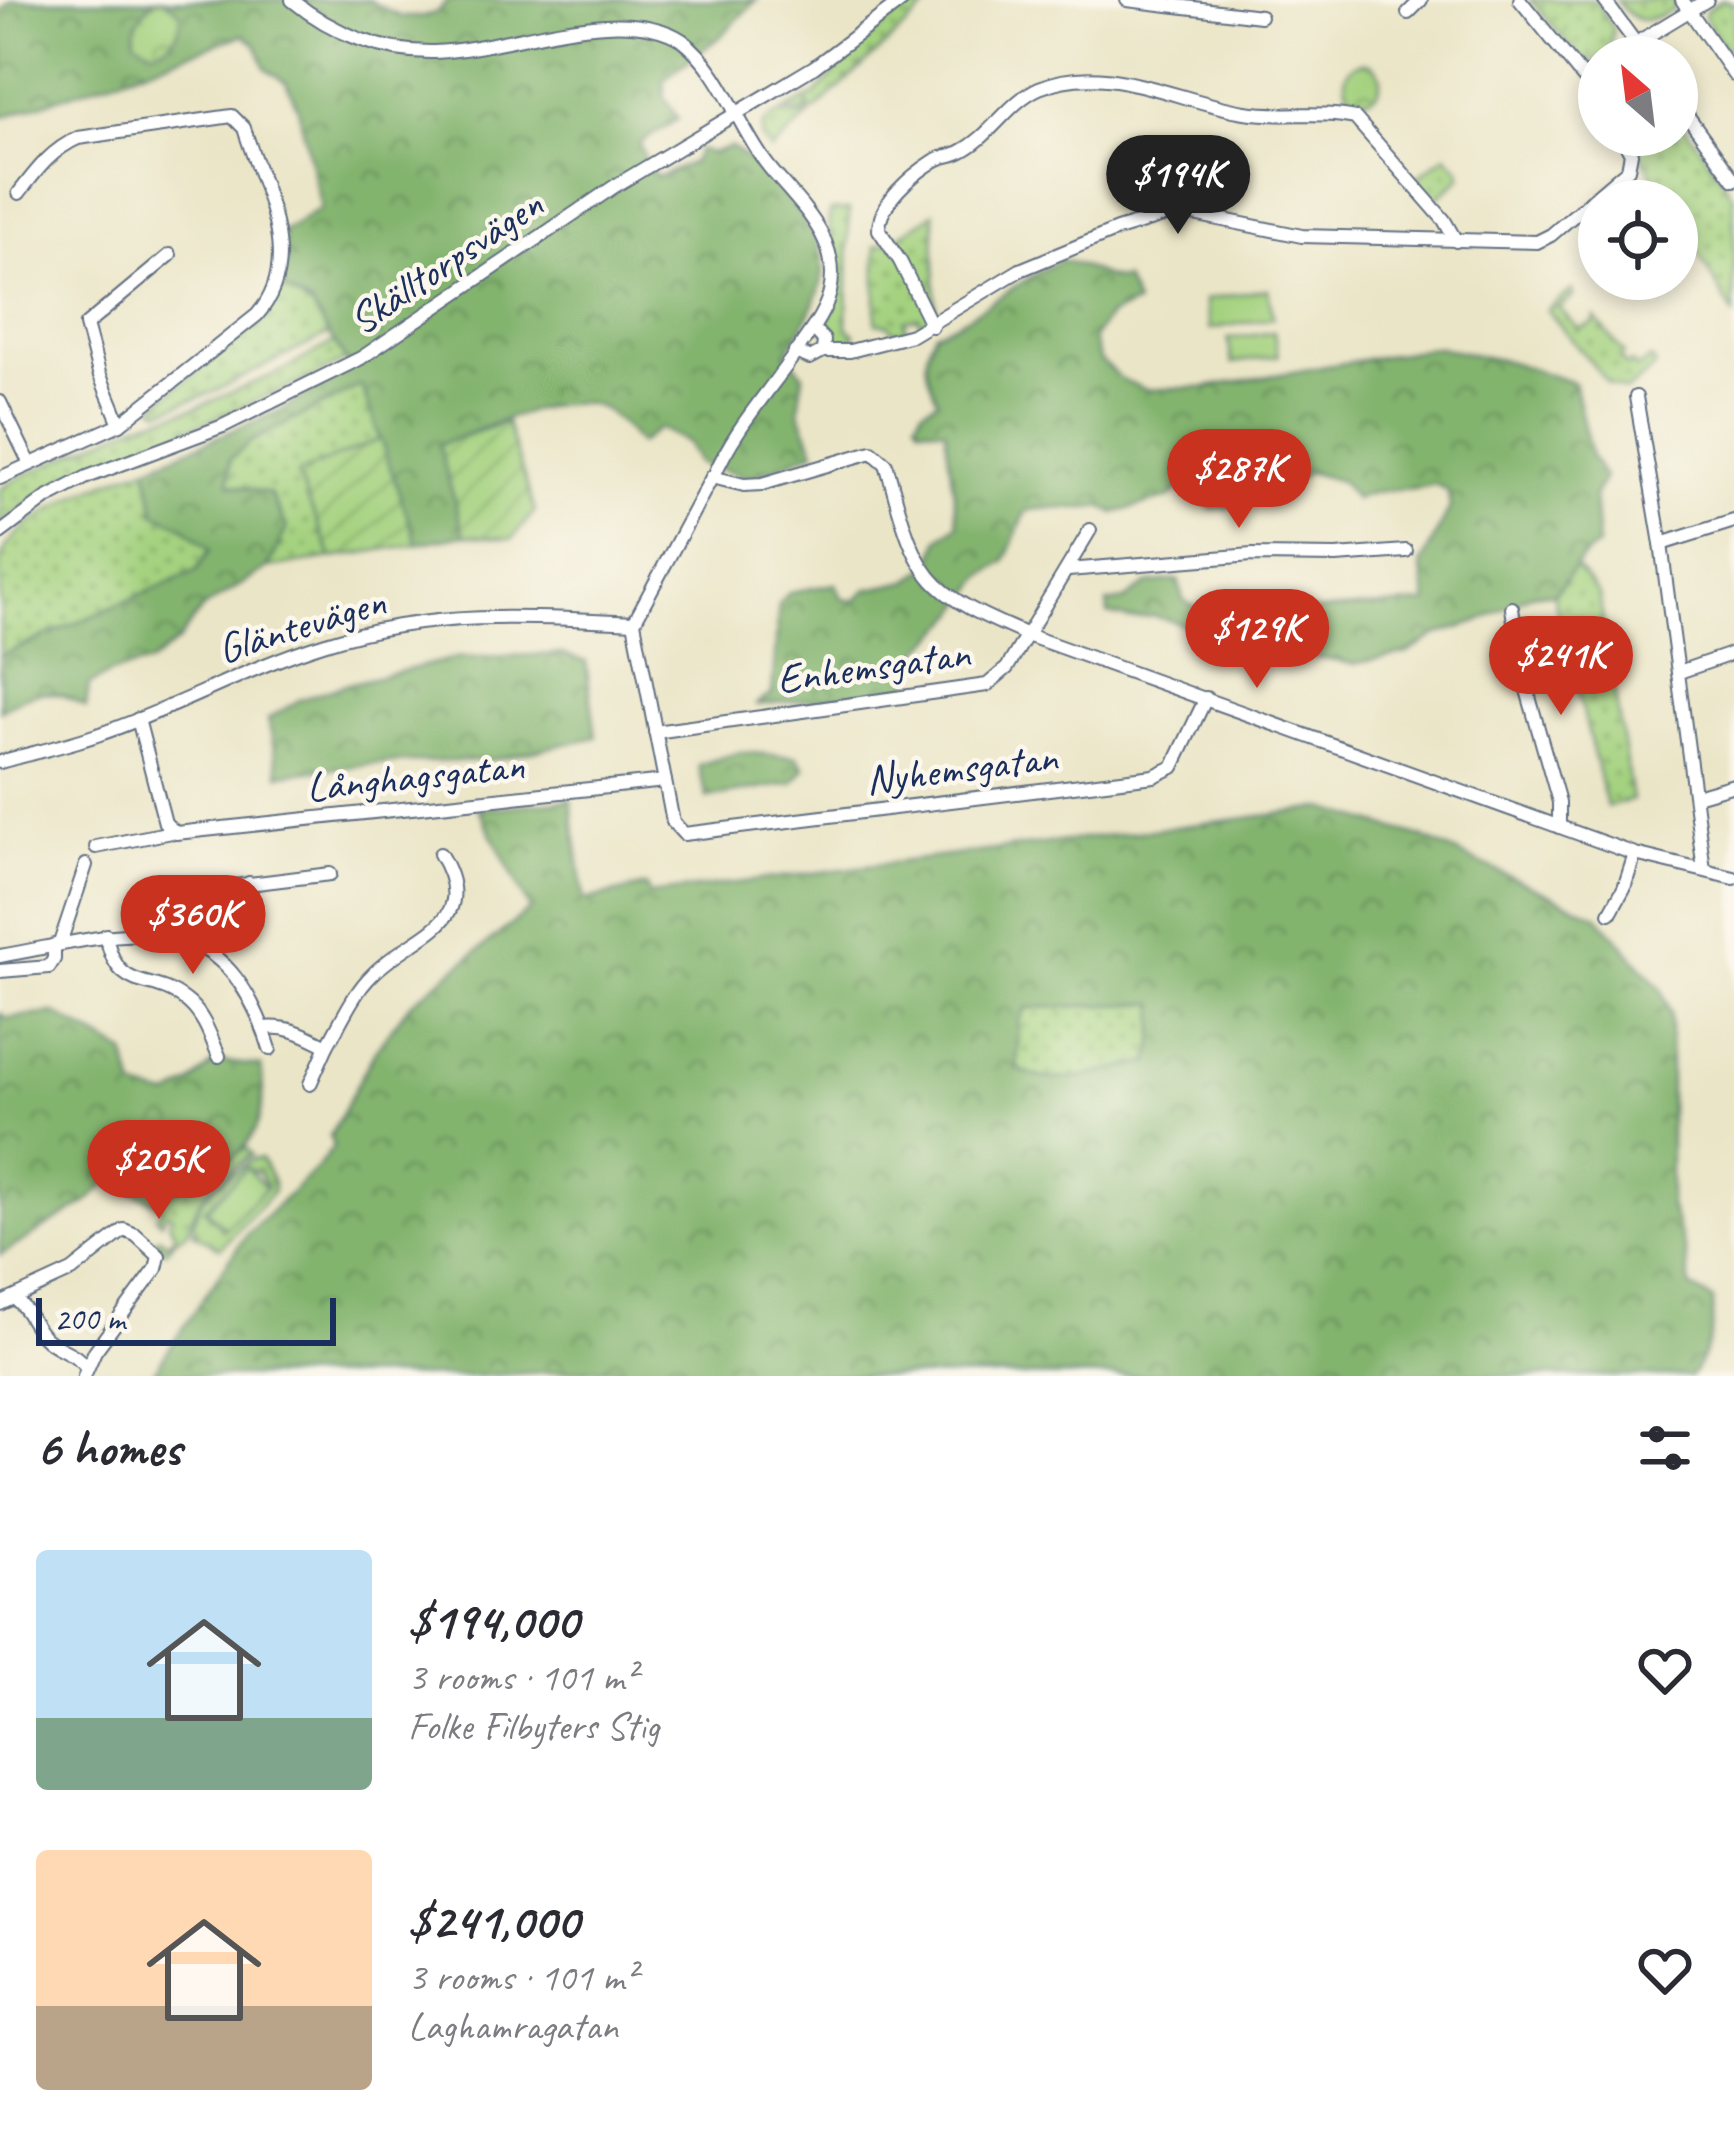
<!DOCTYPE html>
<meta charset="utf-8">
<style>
body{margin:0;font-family:Caveat,sans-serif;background:#f7f7f7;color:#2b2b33;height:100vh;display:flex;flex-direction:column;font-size:45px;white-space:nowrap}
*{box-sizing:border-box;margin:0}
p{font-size:39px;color:#7c7c81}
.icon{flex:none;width:66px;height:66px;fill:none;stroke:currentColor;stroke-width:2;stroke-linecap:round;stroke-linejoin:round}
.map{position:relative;height:1376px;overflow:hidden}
.sheet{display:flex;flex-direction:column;background:#fff;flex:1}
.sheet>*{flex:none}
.needle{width:78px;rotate:332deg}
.fabs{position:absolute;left:1578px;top:36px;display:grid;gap:24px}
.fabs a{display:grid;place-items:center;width:120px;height:120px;border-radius:50%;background:#fff;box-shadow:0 6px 18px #0003;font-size:60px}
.scale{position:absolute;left:36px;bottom:30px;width:300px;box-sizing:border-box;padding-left:12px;border:6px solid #1b2f5e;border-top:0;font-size:33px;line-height:42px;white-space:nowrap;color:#1b2f5e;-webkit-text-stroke:9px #fbf7ec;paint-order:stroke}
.price{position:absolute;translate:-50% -102px;padding:0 27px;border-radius:42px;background:#c8321e;color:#fff;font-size:39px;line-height:78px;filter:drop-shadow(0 3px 6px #0008)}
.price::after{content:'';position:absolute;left:50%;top:72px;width:36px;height:27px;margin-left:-18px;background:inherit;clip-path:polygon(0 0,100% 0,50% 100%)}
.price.active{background:#222;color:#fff}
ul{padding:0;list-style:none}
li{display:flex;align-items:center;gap:36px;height:300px;padding:0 36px}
li span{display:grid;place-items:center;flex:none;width:336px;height:240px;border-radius:12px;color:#555}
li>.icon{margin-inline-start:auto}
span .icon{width:144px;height:144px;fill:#fffc;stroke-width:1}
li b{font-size:51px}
h2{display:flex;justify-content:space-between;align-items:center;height:144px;padding:0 36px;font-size:51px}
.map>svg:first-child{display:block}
</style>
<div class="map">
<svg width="1734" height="1376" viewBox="0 0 1734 1376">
<defs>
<pattern id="grass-dots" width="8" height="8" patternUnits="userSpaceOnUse" patternTransform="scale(3)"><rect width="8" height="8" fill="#a4d27f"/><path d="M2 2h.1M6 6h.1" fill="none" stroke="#85ab6b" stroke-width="1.8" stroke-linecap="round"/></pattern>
<pattern id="forest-crowns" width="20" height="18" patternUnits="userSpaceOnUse" patternTransform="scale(3)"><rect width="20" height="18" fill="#83b46e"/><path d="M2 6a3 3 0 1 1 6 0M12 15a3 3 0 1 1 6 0" fill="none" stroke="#6a935e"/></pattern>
<pattern id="park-crowns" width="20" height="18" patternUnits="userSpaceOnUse" patternTransform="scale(3)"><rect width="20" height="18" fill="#a4d27f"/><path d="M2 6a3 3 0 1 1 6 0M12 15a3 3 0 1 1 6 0" fill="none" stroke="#85ab6b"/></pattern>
<pattern id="garden-furrows" width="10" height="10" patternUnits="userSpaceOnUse" patternTransform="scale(3)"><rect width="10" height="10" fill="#a4d27f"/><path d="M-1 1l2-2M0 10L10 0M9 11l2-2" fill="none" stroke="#85ab6b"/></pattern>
</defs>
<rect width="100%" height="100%" fill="#fbf7ec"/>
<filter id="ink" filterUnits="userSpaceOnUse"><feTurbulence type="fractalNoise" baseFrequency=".00833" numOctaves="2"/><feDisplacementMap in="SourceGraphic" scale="24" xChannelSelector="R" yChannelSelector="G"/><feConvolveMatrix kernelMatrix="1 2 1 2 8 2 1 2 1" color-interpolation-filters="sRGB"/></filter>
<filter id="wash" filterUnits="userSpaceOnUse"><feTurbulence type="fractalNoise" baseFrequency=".004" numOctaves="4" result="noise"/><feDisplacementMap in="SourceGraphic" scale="48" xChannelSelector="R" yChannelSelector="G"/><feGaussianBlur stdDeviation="2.7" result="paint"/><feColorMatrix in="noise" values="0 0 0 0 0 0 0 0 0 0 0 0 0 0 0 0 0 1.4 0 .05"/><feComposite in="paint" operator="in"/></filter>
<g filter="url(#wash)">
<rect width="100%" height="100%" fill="#eae5c6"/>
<!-- grass -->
<g fill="url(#grass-dots)" stroke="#60806e" stroke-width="3" fill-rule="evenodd">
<path d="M915 0H935L815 110 809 112 807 102V112L784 111 815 95 853 52Z"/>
<path d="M1530 0H1595L1613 28 1609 51 1594 62 1582 59Z"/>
<path d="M1616 0H1677L1673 10C1647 24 1634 25 1616 0Z"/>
<path d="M1723 0 1734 3V61L1704 17 1707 9Z"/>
<path d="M776 115 809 116 771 151 762 138 763 125Z"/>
<path d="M1677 115 1734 197V315L1677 217V201H1668L1629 135H1677Z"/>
<path d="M1446 155 1460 169 1461 178 1433 201 1414 180Z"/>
<path d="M849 210 847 328 855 334 848 348 832 345 825 328C833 308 840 290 839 269 839 249 823 230 831 211Z"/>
<path d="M934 213 936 319 920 324 918 317 904 320 906 331H892L888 324 876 323V246L894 240Z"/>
<path d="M282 288 312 307 329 334 213 392 162 410 153 406 265 319Z"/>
<path d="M1572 290 1574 296 1559 308 1579 329 1594 323 1595 317 1624 354 1620 358 1626 366 1632 363 1637 369 1651 359 1655 363 1654 369 1626 391 1608 383 1547 310Z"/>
<path d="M334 342 346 360 311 378 54 485 0 524V489L14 480 137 424 195 408 280 372Z"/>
<path d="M362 385 380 439 298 475 332 558 268 568 287 527 270 494 229 484 230 459 250 442Z"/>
<path d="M147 467 155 513 183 526 210 549 197 571 0 656C0 629 0 586 0 561 11 518 108 480 147 467Z"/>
<path d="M1575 566 1599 595 1632 800 1607 807 1553 594Z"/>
<path d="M1156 1003 1155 1040 1149 1063C1107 1068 1057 1093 1017 1068L1019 1021 1026 1008Z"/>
<path d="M246 1148 251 1155C220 1178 195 1191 188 1232L175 1239 165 1251 153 1243 159 1237 168 1243 175 1234 169 1223 172 1216 167 1213 161 1222 156 1217 162 1208 155 1202Z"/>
<path d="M253 1159H261L273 1182V1192L220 1248 194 1233C190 1194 225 1179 253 1159ZM247 1168 260 1174 267 1187 223 1229 204 1209Z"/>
</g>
<!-- forest -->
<g fill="url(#forest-crowns)" stroke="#4f7266" stroke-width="3" fill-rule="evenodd">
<path d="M11 0H157L147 7 181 13 164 0H368L401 17H422L437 12 449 0H756L722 35 664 79V96L678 119 640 143 648 169 658 177 692 163 699 150 712 154 731 147C764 169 819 224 823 265 825 292 800 332 786 353L803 374 799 411 815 451 749 478 698 463 687 442 659 428 639 444C627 430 613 412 596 406 555 392 480 431 439 445L464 535 417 544 361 385 250 442 230 459 229 484 270 494 287 527 268 568 203 608 178 641 150 663 113 672 89 685 86 707C51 685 32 689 0 711V656L196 571 210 550 183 526 155 513 147 467 279 411 351 369 311 305 282 288 286 261 283 232 321 208 298 108 286 82 266 68 256 44 243 35 0 118V72L4 70 0 13Z"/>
<path d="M1061 260C1084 264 1102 280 1125 280L1136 304 1109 316 1093 338 1099 359 1120 378 1146 390 1207 387 1436 347 1510 362 1574 383 1591 456 1604 477 1594 497 1598 546C1577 557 1570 578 1553 594L1534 593 1478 622 1439 634 1407 653 1353 664 1282 652 1154 616 1130 619 1108 614 1107 603 1125 600 1147 584 1178 580 1183 599 1192 606 1286 613 1427 603 1421 564 1450 508 1448 491 1435 484C1407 492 1381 486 1355 499L1341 481 1307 472 1293 483C1252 472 1259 494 1231 506 1224 509 1217 508 1210 509L1203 482 1187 483 1169 498 1114 513 1102 506C1075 511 1053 505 1026 511L1005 562 984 575 952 620 911 660 910 684 901 690 755 705 772 694 779 604 790 592 836 584 842 599 855 601 866 590 909 581 931 564 940 538 958 524 945 429 920 426 916 420 923 409 938 400C926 375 921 358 935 332 981 315 1016 281 1061 260Z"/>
<path d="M562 654 586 662 596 737 492 760 383 763 279 774 268 719 299 700 340 686 456 658Z"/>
<path d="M740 752 797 757 805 768 793 783 707 798 698 765Z"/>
<path d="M571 800 584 901 646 886 649 894 1324 808 1421 837 1598 916 1662 990 1670 1013V1206L1685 1251 1690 1287 1713 1300C1714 1333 1709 1349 1691 1376H636L616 1368 475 1376H151L246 1235 318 1167 333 1147 330 1136 376 1049 410 1004 530 910 479 809ZM1156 1003 1155 1040 1149 1063C1107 1068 1057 1093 1017 1068L1019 1021 1026 1008Z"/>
<path d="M0 1013 6 1018 55 1013 125 1053 135 1089 169 1097 191 1084 216 1061 261 1066C273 1156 221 1165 155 1202L109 1182 86 1203 0 1255Z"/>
</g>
<!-- park -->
<g fill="url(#park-crowns)" stroke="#60806e" stroke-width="3">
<path d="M157 0H164L181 13C181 33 172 46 152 50L135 40C133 23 143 9 157 0Z"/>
<circle cx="1363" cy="81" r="18"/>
</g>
<!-- garden -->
<g fill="url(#garden-furrows)" stroke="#60806e" stroke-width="3">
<path d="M506 422 535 511 512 539 464 535 439 445Z"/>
<path d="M380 439 417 544 332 558 297 474Z"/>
</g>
<!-- pitch -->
<g fill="#a4d27f" stroke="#60806e" stroke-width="3">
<path d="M1268 289 1273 318 1210 329 1205 300Z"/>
<path d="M1274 332 1278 356 1232 363 1228 339Z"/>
<path d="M246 1168 266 1188 225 1228 206 1209Z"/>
</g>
</g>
<g filter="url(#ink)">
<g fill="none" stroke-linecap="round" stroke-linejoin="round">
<!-- minor casing -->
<g stroke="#636f82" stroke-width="16">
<g id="minor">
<path d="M292 0C332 33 382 53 434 52 507 50 618 0 682 40 723 71 738 128 769 167 799 204 842 239 830 292 824 316 807 335 794 355 766 395 733 431 714 476"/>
<path d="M1127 0 1260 16"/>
<path d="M1520 0 1599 97"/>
<path d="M1604 0 1646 57"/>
<path d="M1682 0 1734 75"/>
<path d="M1408 13 1421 0"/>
<path d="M1613 57 1707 0"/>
<path d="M1583 77 1599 67"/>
<path d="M1677 101 1734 180"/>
<path d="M932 326 900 261 879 230C879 202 912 175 934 161 942 156 952 156 960 152 991 137 1008 102 1039 88 1106 59 1178 102 1245 112 1281 118 1320 110 1355 118L1444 220 1456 241"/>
<path d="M823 351H850L912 335 1020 270 1117 230 1169 214 1189 213 1302 236 1537 242 1551 235 1628 169 1631 153 1621 135"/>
<path d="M795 352 810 358 823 351 824 340 813 328"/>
<path d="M1636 397 1661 544 1704 870"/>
<path d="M0 402 29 462"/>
<path d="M120 424 99 373 86 325 170 255"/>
<path d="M0 478 120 424 257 315C305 261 262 188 244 128L232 116 78 138C51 150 36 171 19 193"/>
<path d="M0 533 47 498 87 477 223 426 361 358 615 186 814 67 903 0"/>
<path d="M1661 544 1734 521"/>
<path d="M1068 570 1252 555 1336 556 1406 551"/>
<path d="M1512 608 1521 669 1559 802V827"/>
<path d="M1679 672 1734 653"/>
<path d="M1206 698 1173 767 1154 776 684 834 673 822 634 622 712 477 744 485 762 484 872 452 886 464C898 502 907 556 937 585 961 608 997 621 1027 635L1635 854 1734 878"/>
<path d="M138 719 165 823 176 833 665 781"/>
<path d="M655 732 987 685 1007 668 1090 530"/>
<path d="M0 762C32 753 65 746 97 735 175 709 247 667 326 643 427 611 530 616 634 622"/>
<path d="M1696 796 1734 785"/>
<path d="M96 847 172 832"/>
<path d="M249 883 255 922"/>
<path d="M1610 913 1624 888 1635 854"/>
<path d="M106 935C118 999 153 970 190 1004 205 1018 211 1038 219 1056"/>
<path d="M172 937 180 901 192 891 330 874"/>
<path d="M60 943 86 865"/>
<path d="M0 956C122 935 222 892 270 1049"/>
<path d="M0 971 49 967 54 959V945"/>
<path d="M263 1028C289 1025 305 1035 327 1046 341 1022 353 993 373 974 414 932 483 926 440 854"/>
<path d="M310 1084 327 1046"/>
<path d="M15 1299C30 1310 33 1328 46 1339 59 1351 76 1352 87 1368"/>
<path d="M0 1304 72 1271 124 1230 136 1235 159 1256 156 1269 95 1351 84 1376"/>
</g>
</g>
<!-- minor -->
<use href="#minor" stroke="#fff" stroke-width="12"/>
</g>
</g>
<g text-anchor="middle" stroke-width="9" stroke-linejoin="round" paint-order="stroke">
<!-- street labels -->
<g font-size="42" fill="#1b2f5e" stroke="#fbf7ec">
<text transform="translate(445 261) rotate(-34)" y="15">Skälltorpsvägen</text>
<text transform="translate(301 624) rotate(-17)" y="15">Gläntevägen</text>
<text transform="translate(873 665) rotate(-8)" y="15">Enhemsgatan</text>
<text transform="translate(961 767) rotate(-7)" y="15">Nyhemsgatan</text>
<text transform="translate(415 775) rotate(-6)" y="15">Långhagsgatan</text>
</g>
</g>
</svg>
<div class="fabs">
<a><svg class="needle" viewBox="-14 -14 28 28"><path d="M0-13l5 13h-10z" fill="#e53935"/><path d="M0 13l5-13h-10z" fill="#7c7c81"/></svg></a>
<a><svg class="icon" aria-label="locate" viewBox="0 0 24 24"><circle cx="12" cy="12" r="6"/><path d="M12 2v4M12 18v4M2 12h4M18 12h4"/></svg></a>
</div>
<div class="scale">200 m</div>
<b class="price active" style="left:1178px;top:237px">$194K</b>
<b class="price" style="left:1239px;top:531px">$287K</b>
<b class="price" style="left:1257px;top:691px">$129K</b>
<b class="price" style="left:1561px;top:718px">$241K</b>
<b class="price" style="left:193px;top:977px">$360K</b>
<b class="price" style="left:159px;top:1222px">$205K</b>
</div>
<section class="sheet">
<h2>6 homes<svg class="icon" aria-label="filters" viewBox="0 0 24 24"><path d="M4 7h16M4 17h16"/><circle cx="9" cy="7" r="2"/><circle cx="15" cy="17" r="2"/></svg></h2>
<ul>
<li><span style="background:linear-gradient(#bfe0f5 70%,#7fa58c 0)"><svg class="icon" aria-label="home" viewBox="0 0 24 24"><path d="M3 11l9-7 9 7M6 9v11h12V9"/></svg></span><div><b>$194,000</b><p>3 rooms · 101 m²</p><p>Folke Filbyters Stig</p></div><svg class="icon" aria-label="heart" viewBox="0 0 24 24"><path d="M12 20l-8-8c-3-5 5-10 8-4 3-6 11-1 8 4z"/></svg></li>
<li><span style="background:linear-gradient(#ffd9b3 65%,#b9a48a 0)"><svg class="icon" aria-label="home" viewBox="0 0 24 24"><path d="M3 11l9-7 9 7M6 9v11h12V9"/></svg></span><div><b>$241,000</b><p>3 rooms · 101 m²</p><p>Laghamragatan</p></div><svg class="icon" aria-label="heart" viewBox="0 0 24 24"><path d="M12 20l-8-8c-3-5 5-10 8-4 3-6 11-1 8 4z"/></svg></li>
</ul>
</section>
